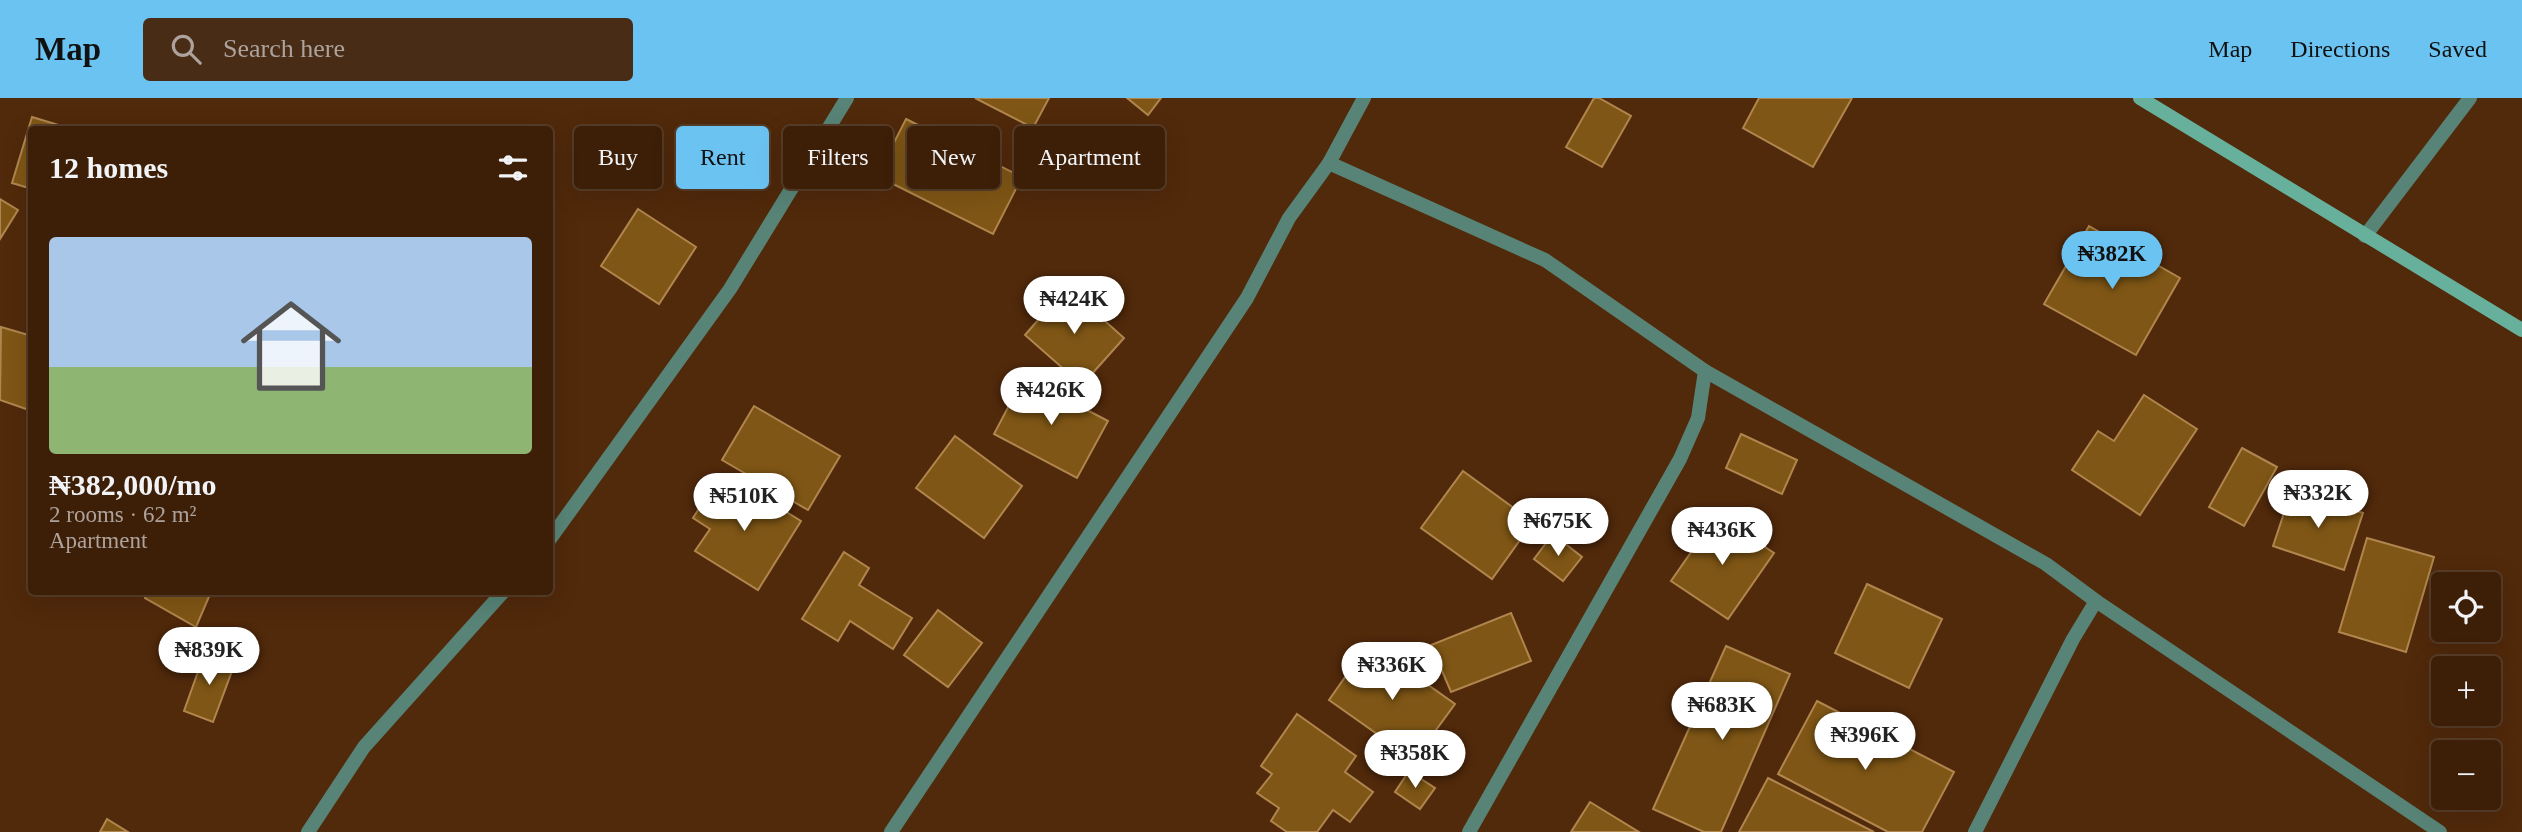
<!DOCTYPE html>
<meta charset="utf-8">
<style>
body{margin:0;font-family:"Times New Roman",serif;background:#482c16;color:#f1f3f6;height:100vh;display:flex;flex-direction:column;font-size:26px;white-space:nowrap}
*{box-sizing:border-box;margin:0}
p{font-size:23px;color:#ada29c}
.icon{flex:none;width:38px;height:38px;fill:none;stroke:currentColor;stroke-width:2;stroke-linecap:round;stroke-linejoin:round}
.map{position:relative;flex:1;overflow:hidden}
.side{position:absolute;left:28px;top:28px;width:525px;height:469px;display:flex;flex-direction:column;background:#3d1f08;border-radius:7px;box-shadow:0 7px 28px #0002,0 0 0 2px #563d29}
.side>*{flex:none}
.banner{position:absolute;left:574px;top:28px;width:665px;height:63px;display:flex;gap:14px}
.controls{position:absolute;left:2431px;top:474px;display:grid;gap:14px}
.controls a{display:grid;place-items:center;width:70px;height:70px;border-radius:7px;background:#3d1f08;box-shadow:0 7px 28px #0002,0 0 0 2px #563d29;font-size:35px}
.price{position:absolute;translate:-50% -60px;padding:0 16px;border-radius:24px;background:#fff;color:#222;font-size:23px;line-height:46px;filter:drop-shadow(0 2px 4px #0008)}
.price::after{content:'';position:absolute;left:50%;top:42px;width:21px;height:16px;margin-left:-10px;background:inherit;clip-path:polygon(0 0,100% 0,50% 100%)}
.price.current{background:#6bc3f2;color:#111}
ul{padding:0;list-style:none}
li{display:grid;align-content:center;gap:14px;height:371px;padding:0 21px}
li span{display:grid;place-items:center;height:217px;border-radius:7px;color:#555}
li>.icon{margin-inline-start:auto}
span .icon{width:126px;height:126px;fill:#fffc;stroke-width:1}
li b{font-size:30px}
h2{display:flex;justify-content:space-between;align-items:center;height:84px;padding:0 21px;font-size:30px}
.pill{padding:0 24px;border-radius:7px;background:#3d1f08;box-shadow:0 7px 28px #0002,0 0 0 2px #563d29;font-size:24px;line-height:63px}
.pill.current{background:#6bc3f2;color:#111}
header{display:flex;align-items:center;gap:42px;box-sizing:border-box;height:98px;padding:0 35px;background:#6bc3f2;color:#111}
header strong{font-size:33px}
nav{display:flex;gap:38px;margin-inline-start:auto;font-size:24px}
.search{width:490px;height:63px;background:#482c16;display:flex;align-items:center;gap:18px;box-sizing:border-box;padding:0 24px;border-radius:7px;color:#ada29c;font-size:26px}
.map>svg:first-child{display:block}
</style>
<header>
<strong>Map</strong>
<div class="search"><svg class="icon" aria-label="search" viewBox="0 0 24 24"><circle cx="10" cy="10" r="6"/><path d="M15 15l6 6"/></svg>Search here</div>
<nav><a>Map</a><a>Directions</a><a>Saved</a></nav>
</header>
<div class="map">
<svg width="2522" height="734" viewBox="0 0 2522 734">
<rect width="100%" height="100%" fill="#51290b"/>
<!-- building -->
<g fill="#7f5615" stroke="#b0864e" stroke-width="2">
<path d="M975 0H1049L1033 30Z"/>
<path d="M1127 0H1161L1148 17Z"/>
<path d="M1594 0H1599L1631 18 1602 69 1566 49Z"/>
<path d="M1759 0H1852L1813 69 1743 30Z"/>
<path d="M32 19 75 32H32V91L12 85Z"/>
<path d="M906 21 1022 79 993 136 877 78Z"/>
<path d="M0 101 18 112 0 141Z"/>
<path d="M638 111 696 149 659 206 601 168Z"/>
<path d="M2089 128 2180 180 2136 257 2044 206Z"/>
<path d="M1067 189 1124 240 1082 287 1025 237Z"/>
<path d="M1 229 32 238V313L0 302Z"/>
<path d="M1024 279 1108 323 1077 380 994 336Z"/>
<path d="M2144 297 2197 331 2140 417 2072 372 2098 333 2114 343Z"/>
<path d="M754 308 840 358 808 412 722 362Z"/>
<path d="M1741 336 1797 362 1782 396 1726 370Z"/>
<path d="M955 338 1022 388 984 440 916 390Z"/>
<path d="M2242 350 2277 369 2244 428 2209 409Z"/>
<path d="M1463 373 1533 424 1492 481 1421 430Z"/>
<path d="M741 386 801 423 758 492 695 453 710 431 693 420 713 389 732 400Z"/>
<path d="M2292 391 2363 415 2344 472 2273 448Z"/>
<path d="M1717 417 1774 455 1728 521 1671 483Z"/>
<path d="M1553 436 1582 459 1563 483 1534 461Z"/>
<path d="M2367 440 2434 459 2406 554 2339 534Z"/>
<path d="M844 454 869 470 859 487 912 520 893 551 850 523 838 543 802 521Z"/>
<path d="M1867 486 1942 521 1909 590 1835 555Z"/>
<path d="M148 494H211L196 529 145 500Z"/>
<path d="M938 512 982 545 948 589 904 557Z"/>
<path d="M1511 515 1531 563 1451 594 1431 547Z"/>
<path d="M1369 545 1455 606 1414 662 1329 602Z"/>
<path d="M1726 548 1790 576 1721 734H1704L1653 711Z"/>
<path d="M205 554 235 565 213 624 184 613Z"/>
<path d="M1817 603 1954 674 1922 734H1888L1778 676Z"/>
<path d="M1297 616 1356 658 1345 674 1373 694 1350 724 1333 712 1317 734H1287L1271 723 1279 710 1257 695 1272 676 1261 668Z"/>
<path d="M1409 673 1435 690 1420 711 1395 694Z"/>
<path d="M1768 680 1874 734H1739Z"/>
<path d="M1590 704 1639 734H1571Z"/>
<path d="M107 721 128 734H100Z"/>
</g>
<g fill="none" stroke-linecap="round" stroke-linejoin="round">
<!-- street -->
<g stroke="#588477" stroke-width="14">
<path d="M1329 65 1545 162 1705 273 2046 466 2096 503 2440 734"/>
<path d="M2365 138 2470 0"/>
<path d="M550 441 730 191 847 0"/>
<path d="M308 734 364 649 503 494"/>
<path d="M891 734 1247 200 1289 120 1329 65 1364 0"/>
<path d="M1469 734 1680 361 1698 320 1705 273"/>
<path d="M1975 734 2073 541 2096 503"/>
</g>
<!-- secondary -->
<path stroke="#67b09b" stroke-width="14" d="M2140 0 2522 232"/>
</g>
</svg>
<div class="controls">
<a><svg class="icon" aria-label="locate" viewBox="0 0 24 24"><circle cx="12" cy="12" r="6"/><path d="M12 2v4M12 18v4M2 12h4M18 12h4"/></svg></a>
<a>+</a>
<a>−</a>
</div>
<b class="price current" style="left:2112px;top:193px">₦382K</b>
<b class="price" style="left:1074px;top:238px">₦424K</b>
<b class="price" style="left:1051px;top:329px">₦426K</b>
<b class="price" style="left:2318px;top:432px">₦332K</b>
<b class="price" style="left:744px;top:435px">₦510K</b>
<b class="price" style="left:1558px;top:460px">₦675K</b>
<b class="price" style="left:1722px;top:469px">₦436K</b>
<b class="price" style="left:209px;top:589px">₦839K</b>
<b class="price" style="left:1392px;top:604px">₦336K</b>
<b class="price" style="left:1722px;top:644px">₦683K</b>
<b class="price" style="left:1865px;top:674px">₦396K</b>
<b class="price" style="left:1415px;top:692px">₦358K</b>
<div class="banner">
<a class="pill">Buy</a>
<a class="pill current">Rent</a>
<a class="pill">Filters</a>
<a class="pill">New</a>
<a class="pill">Apartment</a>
</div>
<section class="side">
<h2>12 homes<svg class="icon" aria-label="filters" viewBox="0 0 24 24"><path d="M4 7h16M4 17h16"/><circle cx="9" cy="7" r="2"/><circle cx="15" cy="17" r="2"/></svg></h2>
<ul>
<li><span style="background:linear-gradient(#a9c7e8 60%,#8fb573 0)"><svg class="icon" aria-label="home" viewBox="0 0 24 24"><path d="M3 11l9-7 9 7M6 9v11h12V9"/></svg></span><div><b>₦382,000/mo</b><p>2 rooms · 62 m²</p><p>Apartment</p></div></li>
</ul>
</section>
</div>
